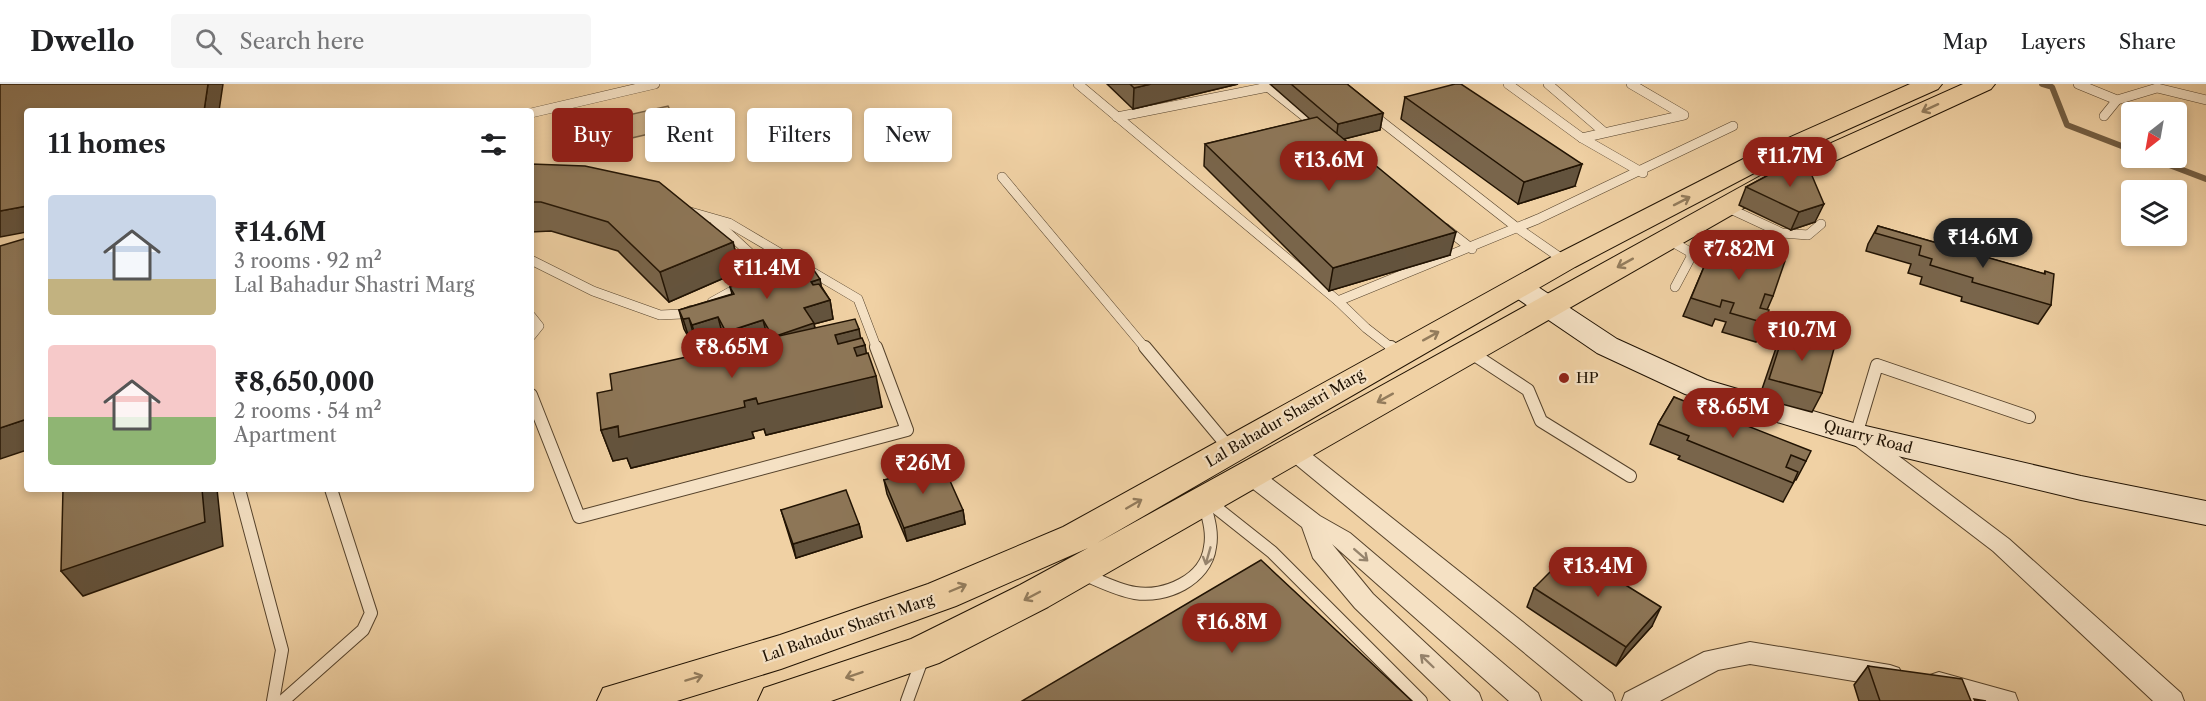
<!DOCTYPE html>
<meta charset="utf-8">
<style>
body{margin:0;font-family:"Libre Caslon Text",serif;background:#f6f6f6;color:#202124;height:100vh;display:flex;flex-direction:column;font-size:22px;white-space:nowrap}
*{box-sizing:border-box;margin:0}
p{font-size:20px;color:#757577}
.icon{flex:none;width:33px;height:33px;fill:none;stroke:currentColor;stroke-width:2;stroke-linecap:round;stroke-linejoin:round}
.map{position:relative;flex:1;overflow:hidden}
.panel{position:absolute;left:24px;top:24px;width:510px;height:384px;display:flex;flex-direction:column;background:#fff;border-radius:6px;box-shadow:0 3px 9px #0003}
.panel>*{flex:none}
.guide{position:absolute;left:552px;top:24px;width:570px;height:54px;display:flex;gap:12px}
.needle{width:39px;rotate:211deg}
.fabs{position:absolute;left:2121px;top:18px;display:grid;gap:12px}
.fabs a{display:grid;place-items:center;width:66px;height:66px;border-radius:6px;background:#fff;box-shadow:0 3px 9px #0003;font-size:30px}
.price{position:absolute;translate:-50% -51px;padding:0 14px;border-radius:21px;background:#8f2418;color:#fff;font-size:20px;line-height:39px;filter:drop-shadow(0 2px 3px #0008)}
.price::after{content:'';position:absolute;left:50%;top:36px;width:18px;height:14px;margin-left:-9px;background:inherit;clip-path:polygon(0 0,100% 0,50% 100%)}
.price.active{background:#222;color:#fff}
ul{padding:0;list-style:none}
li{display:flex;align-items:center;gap:18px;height:150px;padding:0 24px}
li span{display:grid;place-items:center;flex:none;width:168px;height:120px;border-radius:6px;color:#555}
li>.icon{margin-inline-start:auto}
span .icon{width:72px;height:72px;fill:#fffc;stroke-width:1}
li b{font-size:26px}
h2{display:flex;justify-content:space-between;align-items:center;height:72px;padding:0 24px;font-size:26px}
.chip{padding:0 21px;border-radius:6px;background:#fff;box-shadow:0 3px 9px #0003;font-size:21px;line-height:54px}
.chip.active{background:#8f2418;color:#fff}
header{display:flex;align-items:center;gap:36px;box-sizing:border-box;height:84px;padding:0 30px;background:#fff;border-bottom:2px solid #e0e0e0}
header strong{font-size:28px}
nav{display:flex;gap:33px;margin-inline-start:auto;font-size:21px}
.search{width:420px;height:54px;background:#f6f6f6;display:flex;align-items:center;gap:15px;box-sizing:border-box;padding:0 21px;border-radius:6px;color:#757577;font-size:22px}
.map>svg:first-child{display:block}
</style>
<header>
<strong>Dwello</strong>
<div class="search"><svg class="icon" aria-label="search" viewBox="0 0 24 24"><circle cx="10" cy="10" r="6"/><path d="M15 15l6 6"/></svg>Search here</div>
<nav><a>Map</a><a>Layers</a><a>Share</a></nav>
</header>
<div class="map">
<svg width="2206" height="617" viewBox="0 0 2206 617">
<rect width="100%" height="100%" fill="#f0d1a4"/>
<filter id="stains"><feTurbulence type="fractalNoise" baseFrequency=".00333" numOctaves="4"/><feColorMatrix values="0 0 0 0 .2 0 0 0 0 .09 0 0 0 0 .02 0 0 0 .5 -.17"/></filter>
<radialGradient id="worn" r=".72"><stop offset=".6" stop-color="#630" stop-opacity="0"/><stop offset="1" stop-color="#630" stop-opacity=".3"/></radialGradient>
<!-- green -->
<path fill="#cdb189" stroke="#776246" stroke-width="1.5" d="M668 22 679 43 580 66 571 44Z"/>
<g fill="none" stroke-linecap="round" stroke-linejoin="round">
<!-- stream -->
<g stroke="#735e43" stroke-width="6">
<path d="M2042 0 2052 3 2067 41 2132 66"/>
<path d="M2151 74 2206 95"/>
</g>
<!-- service-far1 casing -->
<g stroke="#55422b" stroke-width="10">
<g id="service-far1">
<path d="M1078 0 1338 217 1538 135 1733 42"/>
<path d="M1264 0 1318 43"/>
<path d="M1508 0 1582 54 1643 89"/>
<path d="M1548 0 1604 48"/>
<path d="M2078 0 2117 16 2157 4 2206 16"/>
<path d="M531 29 655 0"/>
<path d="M1372 30 1516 143 1565 177"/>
<path d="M2104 32 2117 16"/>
<path d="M1117 33 1268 3"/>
<path d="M1582 54 1684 31 1631 0"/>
<path d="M1002 93 1146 265"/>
<path d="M1726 123 1782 149 1808 151 1821 140"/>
<path d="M687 127 729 139 858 215 877 265"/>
<path d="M1445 144 1472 165"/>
<path d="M1667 155 1690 168 1691 173 1675 203"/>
<path d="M531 176 593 207 660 231 682 230 692 226"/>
<path d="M1338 217 1366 244 1393 265"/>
<path d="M712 218 755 194 764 182 715 137"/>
<path d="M531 232 539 242 531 252"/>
</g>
</g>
<!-- service casing -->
<g stroke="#55422b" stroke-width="14">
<g id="service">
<path d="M1145 263 1230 365"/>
<path d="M1391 263 1399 269"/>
<path d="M1470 268 1528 306 1541 337 1630 392"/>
<path d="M531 311 579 433 907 346 876 263"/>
<path d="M1856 351 1877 281 2029 333"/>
<path d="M239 405 282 566 273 617"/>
<path d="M1209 418 1272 468 1421 617"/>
<path d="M1083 490C1100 497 1117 506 1135 509 1165 514 1206 496 1210 463 1213 448 1208 433 1204 418"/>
<path d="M283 617 363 546 371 529 331 405"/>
<path d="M907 617 923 573"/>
</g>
</g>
<!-- minor casing -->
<g stroke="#55422b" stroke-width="2">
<g id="minor">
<path d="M1856 343 1864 346 2009 455 2181 609 2184 617H2153L1993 467 1848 356 1845 351 1848 346Z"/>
<path d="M1291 357 1299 360 1612 609 1615 617H1583L1283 370 1280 365 1283 360Z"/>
<path d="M1248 381 1256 383 1320 432 1350 449 1538 609 1541 617H1509L1332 460 1373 510 1479 609 1482 617H1451L1355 524 1313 474 1302 443 1240 395 1237 389 1240 383Z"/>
<path d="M1750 558 1890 581 1899 584 1903 592 1899 600 1890 603 1750 580 1718 586 1660 617H1622L1625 609 1704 568Z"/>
<path d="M1939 588 2015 609 2018 617H1963L1930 607 1926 599 1930 591Z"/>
</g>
</g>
<!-- secondary casing -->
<g stroke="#211303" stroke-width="2">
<path id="secondary" d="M1519 195 1529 197 1617 255 1707 296 1857 340 2081 392 2206 417V441L2081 416 1856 362 1685 310 1597 269 1509 209 1505 203 1509 197Z"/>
</g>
<!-- primary casing -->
<g stroke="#211303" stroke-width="2">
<path id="primary" d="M1910 0H1942L1938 5 1779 76 1575 183 1097 459 1773 85 1963 0H1995L1991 5 1791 97 1048 523 939 579 831 617H758L764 604 911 555 1020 501 1088 464 956 522 781 585 677 617H597L603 604 780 551 928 500 1063 443 1555 171 1761 66Z"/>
</g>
<!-- service-far1 -->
<use href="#service-far1" stroke="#f5e1c4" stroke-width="9"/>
<!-- service -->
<use href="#service" stroke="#f5e1c4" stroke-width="12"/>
<!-- minor -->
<use href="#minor" fill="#f5e1c4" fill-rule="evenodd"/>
<!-- secondary -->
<use href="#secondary" fill="#f5e1c4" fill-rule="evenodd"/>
<!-- primary -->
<use href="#primary" fill="#f0d1a4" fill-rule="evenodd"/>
</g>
<!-- wall -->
<g fill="#79654b" stroke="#211303" stroke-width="1.5">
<path d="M1107 0H1238L1133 25Z"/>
<path d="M1270 0H1347L1383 29 1380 46 1344 55 1450 171 1329 207 1204 82 1205 60 1310 35Z"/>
<path d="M1405 13 1575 102 1518 120 1401 35Z"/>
<path d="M1793 78 1815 138 1791 146 1739 121 1746 103Z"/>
<path d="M531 80 733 158 740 187 669 218 618 167 551 147 531 148Z"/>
<path d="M1878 142 2044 190 2045 187 2051 221 2038 240 1961 217 1962 213 1920 200 1922 193 1908 189 1911 180 1866 167 1868 160Z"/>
<path d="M1709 171 1773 212 1767 226 1765 239 1756 258 1722 248 1726 238 1715 235 1712 242 1683 232Z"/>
<path d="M767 179 820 195 821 202 830 216 833 235 814 240 815 244 860 255 865 261 866 270 882 323 766 351 764 345 752 348 754 354 631 384 627 374 613 377 601 346 612 306 740 268 739 264 731 267 723 252 698 260 694 252 689 254 684 245 679 226 732 210 730 203 770 191Z"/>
<path d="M1785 245 1822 309 1812 328 1759 314 1776 264Z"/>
<path d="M1674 313 1806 377 1796 396H1795L1783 418 1678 375 1680 372 1650 360 1658 340Z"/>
<path d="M884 396 963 426 965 440 907 457 887 410Z"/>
<path d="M781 426 859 440 862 453 796 474Z"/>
<path d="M1534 504 1652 542 1616 582 1527 523Z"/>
<path d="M1868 582 1971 617H1859L1854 601Z"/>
</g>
<!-- shaded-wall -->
<g fill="#63533d" stroke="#211303" stroke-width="1.5">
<path d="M208 0H223L219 27H204Z"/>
<path d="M1151 0H1238L1133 25 1134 4Z"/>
<path d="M1383 29 1380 46 1336 57 1338 40Z"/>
<path d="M1582 80 1575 102 1518 120 1524 98Z"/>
<path d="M1824 120 1815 138 1791 146 1799 128Z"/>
<path d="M27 122V148L0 153V127Z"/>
<path d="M1456 148 1450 171 1329 207 1333 184Z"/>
<path d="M733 158 740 187 669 218 660 188Z"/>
<path d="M820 195 823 214 811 198Z"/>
<path d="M830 216 833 235 814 240 818 258 777 272 773 253 804 224Z"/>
<path d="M718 233 723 252 698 260 692 241Z"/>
<path d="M689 234 694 252 689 254 683 235Z"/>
<path d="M763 236 768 255 731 267 726 248Z"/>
<path d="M859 245 862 262 865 261 870 292 841 281 835 251Z"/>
<path d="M876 292 882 323 766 351 764 345 752 348 754 354 631 384 627 374 613 377 601 346 744 317Z"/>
<path d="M27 335V366L0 375V344Z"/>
<path d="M202 405H217L223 462 83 512 61 487Z"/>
<path d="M963 426 965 440 907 457 904 444Z"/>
<path d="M859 440 862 453 796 474 793 460Z"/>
<path d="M1661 523 1652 542 1616 582 1626 563Z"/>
</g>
<!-- building -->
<g fill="#8d7657" stroke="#211303" stroke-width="1.5">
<path d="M0 0H208L204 27H27V122L0 127Z"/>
<path d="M1130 0H1151L1134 4Z"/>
<path d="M1291 0H1347L1383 29 1338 40Z"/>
<path d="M1455 0H1461L1582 80 1524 98 1405 13Z"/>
<path d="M1317 33 1456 148 1333 184 1205 60Z"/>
<path d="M1793 78 1810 87 1824 120 1799 128 1746 103Z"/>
<path d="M531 80 585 82 659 98 733 158 660 188 608 138 541 118H531Z"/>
<path d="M1878 142 2045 190V187L2054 190 2051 221 1972 198 1973 194 1930 181 1932 175 1919 171 1921 162 1875 149Z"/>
<path d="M27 154V335L0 344V162Z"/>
<path d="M1721 159 1785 177 1773 212 1765 210 1760 224 1769 226 1765 239 1730 229 1734 219 1722 216 1720 223 1691 214 1709 171 1715 173Z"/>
<path d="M802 169 820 195 811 198 813 201 819 200 830 216 804 224 814 239 773 253 763 236 726 248 718 233 692 241 689 234 683 235 679 226 734 210 730 203 773 190 767 179Z"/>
<path d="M855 235 859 245 835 251 838 260 862 254 865 261 854 264 857 272 868 269 876 292 758 320 756 314 744 317 745 323 619 353 618 342 601 346 597 309 612 306 610 290 727 264 729 270 740 268 738 261Z"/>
<path d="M1785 245 1835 261 1822 309 1769 295Z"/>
<path d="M1674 313 1811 367 1806 377 1791 371 1786 383 1798 388 1793 399 1687 356 1689 352 1658 340Z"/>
<path d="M942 379 963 426 904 444 884 396Z"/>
<path d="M63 405H202L205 438 61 487Z"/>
<path d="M846 406 859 440 793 460 781 426Z"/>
<path d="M1571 467 1661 523 1626 563 1534 504Z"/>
<path d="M1261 476 1412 617H1022Z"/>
<path d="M1868 582 1962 595 1971 617H1880Z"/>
<path d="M1974 615 1986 617H1975Z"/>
</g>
<!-- one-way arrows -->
<defs><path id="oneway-shaft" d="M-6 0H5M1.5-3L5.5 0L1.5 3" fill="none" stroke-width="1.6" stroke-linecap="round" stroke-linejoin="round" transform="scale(1.5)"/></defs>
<g stroke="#937c5c">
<use href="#oneway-shaft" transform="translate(1930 24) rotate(155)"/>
<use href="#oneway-shaft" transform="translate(1682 117) rotate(-27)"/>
<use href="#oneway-shaft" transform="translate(1625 179) rotate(151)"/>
<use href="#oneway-shaft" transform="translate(1431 252) rotate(-29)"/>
<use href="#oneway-shaft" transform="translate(1385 314) rotate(151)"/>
<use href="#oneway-shaft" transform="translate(1134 420) rotate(-30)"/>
<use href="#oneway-shaft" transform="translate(958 504) rotate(-23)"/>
<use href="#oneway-shaft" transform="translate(1032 512) rotate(152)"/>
<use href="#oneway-shaft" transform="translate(854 591) rotate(161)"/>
<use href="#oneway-shaft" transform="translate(694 594) rotate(-17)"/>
</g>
<g stroke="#96846d">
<use href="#oneway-shaft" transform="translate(1361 471) rotate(41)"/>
<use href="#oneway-shaft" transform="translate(1208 472) rotate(106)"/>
<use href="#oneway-shaft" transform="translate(1427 577) rotate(-136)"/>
</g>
<!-- markers -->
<circle fill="#8f2418" stroke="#f5e1c4" stroke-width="2" cx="1564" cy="294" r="6"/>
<g text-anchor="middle" stroke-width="4.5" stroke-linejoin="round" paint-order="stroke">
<!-- poi labels -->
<g font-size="15" fill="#211303" stroke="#f5e1c4" text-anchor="start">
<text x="1576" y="299">HP</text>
</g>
<!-- street labels -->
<g font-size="15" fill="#211303" stroke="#f5e1c4">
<text transform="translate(1285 334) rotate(-30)" y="5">Lal Bahadur Shastri Marg</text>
<text transform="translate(1868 353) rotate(15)" y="5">Quarry Road</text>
<text transform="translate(848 544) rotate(-19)" y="5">Lal Bahadur Shastri Marg</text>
</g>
</g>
<rect width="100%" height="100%" filter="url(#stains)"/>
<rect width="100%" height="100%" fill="url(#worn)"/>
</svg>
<div class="fabs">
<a><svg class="needle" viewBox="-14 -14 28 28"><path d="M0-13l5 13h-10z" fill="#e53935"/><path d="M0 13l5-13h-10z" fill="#757577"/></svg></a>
<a><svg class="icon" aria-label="layers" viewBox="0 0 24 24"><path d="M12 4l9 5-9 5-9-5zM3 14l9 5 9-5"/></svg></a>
</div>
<b class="price" style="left:1790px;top:104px">₹11.7M</b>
<b class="price" style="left:1329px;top:108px">₹13.6M</b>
<b class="price active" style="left:1983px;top:185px">₹14.6M</b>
<b class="price" style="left:1739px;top:197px">₹7.82M</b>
<b class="price" style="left:767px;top:216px">₹11.4M</b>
<b class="price" style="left:1802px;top:278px">₹10.7M</b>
<b class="price" style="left:732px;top:295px">₹8.65M</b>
<b class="price" style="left:1733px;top:355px">₹8.65M</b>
<b class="price" style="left:923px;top:411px">₹26M</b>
<b class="price" style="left:1598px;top:514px">₹13.4M</b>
<b class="price" style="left:1232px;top:570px">₹16.8M</b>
<div class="guide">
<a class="chip active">Buy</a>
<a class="chip">Rent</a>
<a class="chip">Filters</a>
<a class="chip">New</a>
</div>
<section class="panel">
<h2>11 homes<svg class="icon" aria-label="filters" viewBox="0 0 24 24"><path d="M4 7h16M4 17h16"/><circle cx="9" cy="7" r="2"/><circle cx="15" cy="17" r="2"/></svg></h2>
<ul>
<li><span style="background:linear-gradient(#c9d6e8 70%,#c2b280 0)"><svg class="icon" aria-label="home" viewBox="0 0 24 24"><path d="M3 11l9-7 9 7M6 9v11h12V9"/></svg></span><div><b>₹14.6M</b><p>3 rooms · 92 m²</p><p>Lal Bahadur Shastri Marg</p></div></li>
<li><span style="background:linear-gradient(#f6c9c9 60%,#8fb573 0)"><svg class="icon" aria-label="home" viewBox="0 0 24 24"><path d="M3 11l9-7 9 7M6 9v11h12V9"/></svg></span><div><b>₹8,650,000</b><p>2 rooms · 54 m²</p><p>Apartment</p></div></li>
</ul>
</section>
</div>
